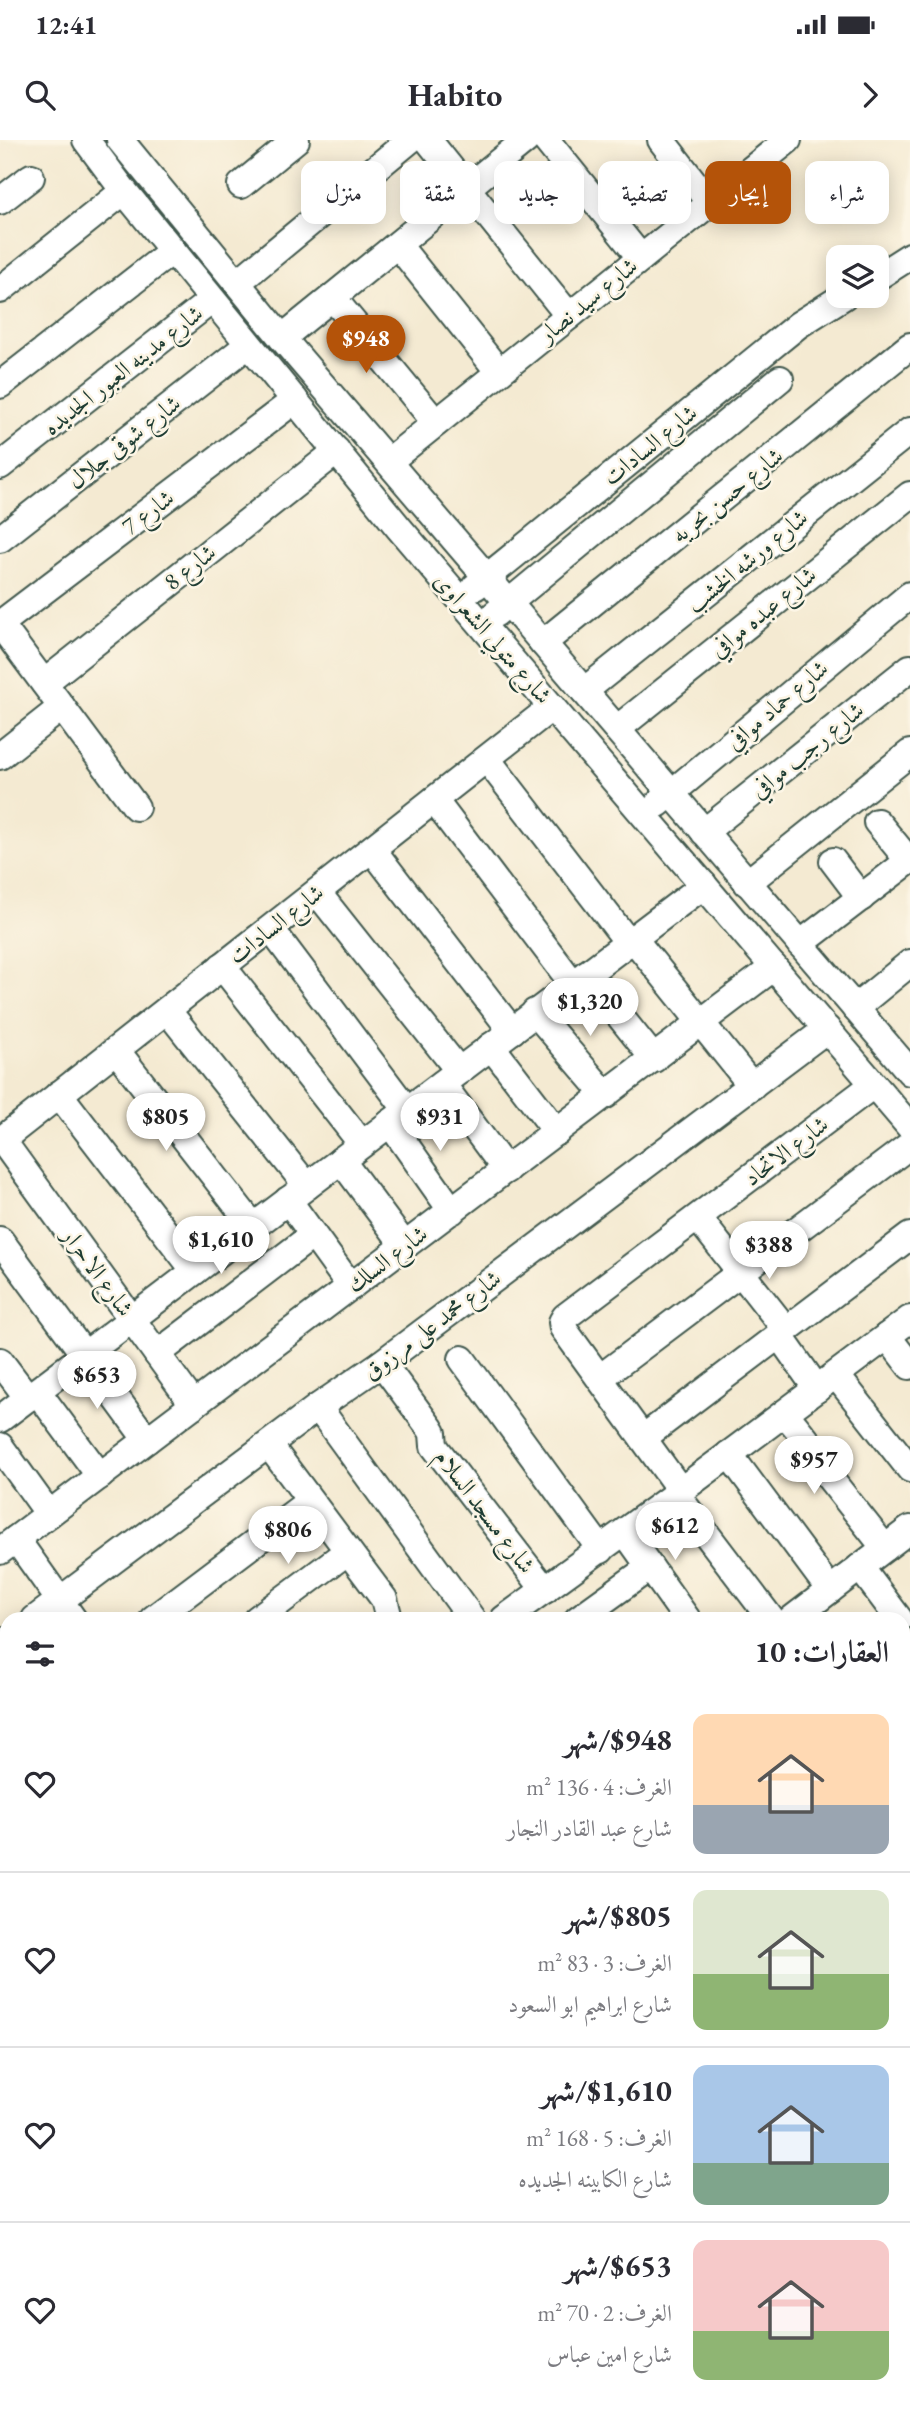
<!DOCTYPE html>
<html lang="ar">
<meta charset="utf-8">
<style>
body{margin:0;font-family:"EB Garamond",Amiri,serif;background:#f7f7f7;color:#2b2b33;direction:rtl;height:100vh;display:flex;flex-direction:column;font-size:26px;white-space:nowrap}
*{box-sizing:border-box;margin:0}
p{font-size:23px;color:#7c7c81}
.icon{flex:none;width:38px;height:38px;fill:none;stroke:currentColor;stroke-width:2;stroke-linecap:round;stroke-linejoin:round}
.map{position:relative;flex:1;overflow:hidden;direction:ltr}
.side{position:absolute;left:0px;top:1472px;width:910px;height:800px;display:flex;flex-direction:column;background:#fff;border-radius:21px 21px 0 0;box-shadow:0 4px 18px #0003;direction:rtl}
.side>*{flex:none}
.guide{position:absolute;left:21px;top:21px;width:868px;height:63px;direction:rtl;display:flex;gap:14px}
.tools{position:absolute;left:826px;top:105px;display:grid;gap:14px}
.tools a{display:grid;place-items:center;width:63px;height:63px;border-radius:14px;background:#fff;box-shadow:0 4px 18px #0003;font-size:35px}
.price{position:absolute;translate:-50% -60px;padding:0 16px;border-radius:24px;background:#fff;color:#222;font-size:23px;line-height:46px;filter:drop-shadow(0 2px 4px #0008)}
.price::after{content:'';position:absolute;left:50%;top:42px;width:21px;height:16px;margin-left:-10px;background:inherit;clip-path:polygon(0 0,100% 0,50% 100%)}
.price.on{background:#b45309;color:#fff}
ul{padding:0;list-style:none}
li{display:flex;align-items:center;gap:21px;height:175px;padding:0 21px}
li+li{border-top:2px solid #e1e1e2}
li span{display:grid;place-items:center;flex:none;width:196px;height:140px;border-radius:14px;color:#555}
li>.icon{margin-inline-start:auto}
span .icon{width:84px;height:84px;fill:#fffc;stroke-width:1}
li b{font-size:30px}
h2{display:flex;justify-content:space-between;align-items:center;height:84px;padding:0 21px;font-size:30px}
.pill{padding:0 24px;border-radius:14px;background:#fff;box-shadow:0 4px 18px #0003;font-size:24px;line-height:63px}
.pill.on{background:#b45309;color:#fff}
.status{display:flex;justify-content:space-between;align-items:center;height:49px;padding:0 35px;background:#fff;direction:ltr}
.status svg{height:19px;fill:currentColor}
header{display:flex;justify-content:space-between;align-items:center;height:91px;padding:0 21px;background:#fff;font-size:32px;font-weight:700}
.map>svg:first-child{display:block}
</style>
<div class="status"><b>12:41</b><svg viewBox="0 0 49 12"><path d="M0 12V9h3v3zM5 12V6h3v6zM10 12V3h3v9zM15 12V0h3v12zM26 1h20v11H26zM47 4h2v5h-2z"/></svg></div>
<header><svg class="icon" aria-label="forward" viewBox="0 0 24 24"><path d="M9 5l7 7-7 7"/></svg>Habito<svg class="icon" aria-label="search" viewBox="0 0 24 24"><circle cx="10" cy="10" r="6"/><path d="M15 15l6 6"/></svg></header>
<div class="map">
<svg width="910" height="2270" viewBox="0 0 910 2270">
<rect width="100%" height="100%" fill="#fcf5e5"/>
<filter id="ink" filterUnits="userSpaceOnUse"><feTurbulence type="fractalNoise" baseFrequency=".0143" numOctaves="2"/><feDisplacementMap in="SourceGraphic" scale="14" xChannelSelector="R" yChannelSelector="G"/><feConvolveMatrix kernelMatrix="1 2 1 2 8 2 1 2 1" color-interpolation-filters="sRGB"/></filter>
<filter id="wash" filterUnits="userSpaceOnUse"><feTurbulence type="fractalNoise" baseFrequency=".00686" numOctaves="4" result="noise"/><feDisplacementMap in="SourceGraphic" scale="28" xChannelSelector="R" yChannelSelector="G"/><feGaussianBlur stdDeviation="1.57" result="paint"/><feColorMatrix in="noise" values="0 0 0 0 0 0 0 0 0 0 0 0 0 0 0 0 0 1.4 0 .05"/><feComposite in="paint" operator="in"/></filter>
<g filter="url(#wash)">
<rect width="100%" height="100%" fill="#f4ead2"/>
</g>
<g filter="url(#ink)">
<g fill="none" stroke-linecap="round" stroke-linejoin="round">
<!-- minor casing -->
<g stroke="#3f574c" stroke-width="30">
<g id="minor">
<path d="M86 0 124 51 399 388 910 987"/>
<path d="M120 0 282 198 910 932"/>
<path d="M428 0 569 176"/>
<path d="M546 0 641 118"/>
<path d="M661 0 710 63"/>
<path d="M241 45 296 0"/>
<path d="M0 61 31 37"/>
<path d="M398 105 499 232"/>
<path d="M877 137 910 116"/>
<path d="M237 143 410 0"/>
<path d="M0 150 124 51"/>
<path d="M333 158 436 283"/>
<path d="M282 198 526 0"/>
<path d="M0 245 172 111"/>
<path d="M389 321 788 0"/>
<path d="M0 326 212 160"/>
<path d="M0 399 248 205"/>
<path d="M475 447 798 185 844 156"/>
<path d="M495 474 780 239"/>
<path d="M0 484 295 260"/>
<path d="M0 484 136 667"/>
<path d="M543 503 910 206"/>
<path d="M44 543 337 311"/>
<path d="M584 551 910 291"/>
<path d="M617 589 910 355"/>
<path d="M0 616 62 567"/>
<path d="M487 619 628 802"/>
<path d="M434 660 573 844"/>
<path d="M658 664 910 455"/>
<path d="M877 682 909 721"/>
<path d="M704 692 910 528"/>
<path d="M372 709 512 891"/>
<path d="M833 721 861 758"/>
<path d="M747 743 910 613"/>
<path d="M317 752 459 931"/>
<path d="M271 789 407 970"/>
<path d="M633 798 752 946"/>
<path d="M800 804 910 720"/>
<path d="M222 826 362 1004"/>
<path d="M586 834 654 919"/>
<path d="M855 868 910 823"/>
<path d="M167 870 307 1046"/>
<path d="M535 872 606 955"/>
<path d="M491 906 557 992"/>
<path d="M116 910 253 1086"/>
<path d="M442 944 506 1030"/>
<path d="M59 954 195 1131"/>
<path d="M390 983 452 1071"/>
<path d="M2 1000 194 1265"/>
<path d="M0 1001 552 567"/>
<path d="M341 1020 405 1106"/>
<path d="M288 1060 351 1147"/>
<path d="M698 1078 786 1190"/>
<path d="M0 1100 147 1300"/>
<path d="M779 1195 817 1249"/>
<path d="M887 1196 910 1226"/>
<path d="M157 1214 313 1095"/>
<path d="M462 1219 601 1410"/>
<path d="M0 1221 28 1258"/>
<path d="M382 1223 430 1288 433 1293 434 1306 545 1450"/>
<path d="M836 1235 910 1329"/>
<path d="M600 1238 910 1005"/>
<path d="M37 1251 100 1336"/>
<path d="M318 1267 472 1479"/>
<path d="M785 1273 817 1313 820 1326 885 1408"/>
<path d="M0 1279 704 745"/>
<path d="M643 1298 910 1096"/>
<path d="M269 1305 384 1459 389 1479"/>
<path d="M0 1306 49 1374"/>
<path d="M729 1314 830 1450"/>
<path d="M681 1351 563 1188 562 1182 565 1177 873 945"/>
<path d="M676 1354 771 1479"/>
<path d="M625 1392 687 1479"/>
<path d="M16 1399 73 1479"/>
<path d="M0 1411 774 827"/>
<path d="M860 1427 899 1479"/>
<path d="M35 1479 318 1267 382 1223 827 889"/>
<path d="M153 1479 310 1361"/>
<path d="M257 1479 348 1411"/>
<path d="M504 1479 676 1354 910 1179"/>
<path d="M578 1479 650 1427"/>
<path d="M792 1479 910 1389"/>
<path d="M0 1505 7 1500"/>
<path d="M903 1546 906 1543"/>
<path d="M0 1594 7 1588"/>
<path d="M903 1621 910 1616"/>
<path d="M903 1637 910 1646"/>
<path d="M0 1673 7 1668"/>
<path d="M903 1752 910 1761"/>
<path d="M0 1755 7 1750"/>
<path d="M0 1835 7 1829"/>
<path d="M903 1881 910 1891"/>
<path d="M0 1915 7 1925"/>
<path d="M903 2007 910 2017"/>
<path d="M903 2049 910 2044"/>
<path d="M0 2076 7 2086"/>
<path d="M0 2112 7 2107"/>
<path d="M903 2132 910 2127"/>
<path d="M903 2211 910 2206"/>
<path d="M0 2254 11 2270"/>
<path d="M555 2264 558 2270"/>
<path d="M644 2264 647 2270"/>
<path d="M733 2264 737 2270"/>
<path d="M120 2270 128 2264"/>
<path d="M255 2270 263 2264"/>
<path d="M378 2270 386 2264"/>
<path d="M498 2270 505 2264"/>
<path d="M820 2270 828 2264"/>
</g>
</g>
<!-- minor -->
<use href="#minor" stroke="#fff" stroke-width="26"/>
</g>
</g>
<g text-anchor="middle" stroke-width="5" stroke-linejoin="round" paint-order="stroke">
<!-- street labels -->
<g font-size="24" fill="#1f3d34" stroke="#fcf5e5">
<text transform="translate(588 160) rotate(-39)" y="8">شارع سيد نصار</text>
<text transform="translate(123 230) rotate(-38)" y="8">شارع مدينه العبور الجديده</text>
<text transform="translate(124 302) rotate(-38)" y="8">شارع شوقى جلال</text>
<text transform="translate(650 305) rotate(-39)" y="8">شارع السادات</text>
<text transform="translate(727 355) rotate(-39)" y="8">شارع حسن بحريه</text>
<text transform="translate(148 372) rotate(-37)" y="8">شارع 7</text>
<text transform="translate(747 421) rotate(-39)" y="8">شارع ورشه الخشب</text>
<text transform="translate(190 427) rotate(-38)" y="8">شارع 8</text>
<text transform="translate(763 472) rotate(-39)" y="8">شارع عبده موافي</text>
<text transform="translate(493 498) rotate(49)" y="8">شارع متولي الشعراوى</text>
<text transform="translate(777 565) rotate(-40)" y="8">شارع حماد موافي</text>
<text transform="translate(807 610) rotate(-39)" y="8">شارع رجب موافي</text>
<text transform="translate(276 784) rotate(-38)" y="8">شارع السادات</text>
<text transform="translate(786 1011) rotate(-37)" y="8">شارع الاتحاد</text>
<text transform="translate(387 1119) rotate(-37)" y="8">شارع السلك</text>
<text transform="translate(98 1132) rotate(54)" y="8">شارع الاحرار</text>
<text transform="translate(432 1185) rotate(-37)" y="8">شارع محمد على مرزوق</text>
<text transform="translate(485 1371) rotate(53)" y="8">شارع مسجد السلام</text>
</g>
</g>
</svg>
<div class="tools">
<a><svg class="icon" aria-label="layers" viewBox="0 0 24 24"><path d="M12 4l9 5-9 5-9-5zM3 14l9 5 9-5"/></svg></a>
</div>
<b class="price on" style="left:366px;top:235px">$948</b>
<b class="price" style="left:590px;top:898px">$1,320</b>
<b class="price" style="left:166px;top:1013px">$805</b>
<b class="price" style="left:440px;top:1013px">$931</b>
<b class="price" style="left:221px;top:1136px">$1,610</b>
<b class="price" style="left:769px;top:1141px">$388</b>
<b class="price" style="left:97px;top:1271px">$653</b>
<b class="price" style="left:814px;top:1356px">$957</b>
<b class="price" style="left:675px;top:1422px">$612</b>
<b class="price" style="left:288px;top:1426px">$806</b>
<div class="guide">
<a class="pill">شراء</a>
<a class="pill on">إيجار</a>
<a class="pill">تصفية</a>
<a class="pill">جديد</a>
<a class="pill">شقة</a>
<a class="pill">منزل</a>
</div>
<section class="side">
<h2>العقارات: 10<svg class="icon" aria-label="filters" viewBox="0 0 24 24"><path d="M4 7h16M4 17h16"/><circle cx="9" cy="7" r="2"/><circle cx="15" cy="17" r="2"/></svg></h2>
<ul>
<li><span style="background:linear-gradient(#ffd9b3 65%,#9aa5b1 0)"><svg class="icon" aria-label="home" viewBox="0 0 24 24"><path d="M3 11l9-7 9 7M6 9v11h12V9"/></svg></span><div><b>$948/شهر</b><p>الغرف: 4 · 136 m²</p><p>شارع عبد القادر النجار</p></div><svg class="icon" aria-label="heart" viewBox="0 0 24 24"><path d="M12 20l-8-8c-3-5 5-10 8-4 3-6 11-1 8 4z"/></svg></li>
<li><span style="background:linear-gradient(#dfe7d0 60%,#8fb573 0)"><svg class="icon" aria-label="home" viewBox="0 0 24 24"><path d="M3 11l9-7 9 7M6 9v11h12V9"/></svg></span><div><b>$805/شهر</b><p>الغرف: 3 · 83 m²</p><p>شارع ابراهيم ابو السعود</p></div><svg class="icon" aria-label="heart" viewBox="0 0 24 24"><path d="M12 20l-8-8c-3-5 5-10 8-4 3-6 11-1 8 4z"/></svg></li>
<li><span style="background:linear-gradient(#a9c7e8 70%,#7fa58c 0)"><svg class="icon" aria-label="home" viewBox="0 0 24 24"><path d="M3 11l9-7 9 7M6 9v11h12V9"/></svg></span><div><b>$1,610/شهر</b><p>الغرف: 5 · 168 m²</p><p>شارع الكابينه الجديده</p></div><svg class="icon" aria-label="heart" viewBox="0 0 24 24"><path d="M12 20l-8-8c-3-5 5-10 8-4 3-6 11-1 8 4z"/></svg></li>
<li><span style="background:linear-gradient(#f6c9c9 65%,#8fb573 0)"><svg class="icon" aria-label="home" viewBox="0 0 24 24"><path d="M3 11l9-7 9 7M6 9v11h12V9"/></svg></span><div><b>$653/شهر</b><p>الغرف: 2 · 70 m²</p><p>شارع امين عباس</p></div><svg class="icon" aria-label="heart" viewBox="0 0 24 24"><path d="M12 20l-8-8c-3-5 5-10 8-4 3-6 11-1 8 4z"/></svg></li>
</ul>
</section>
</div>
